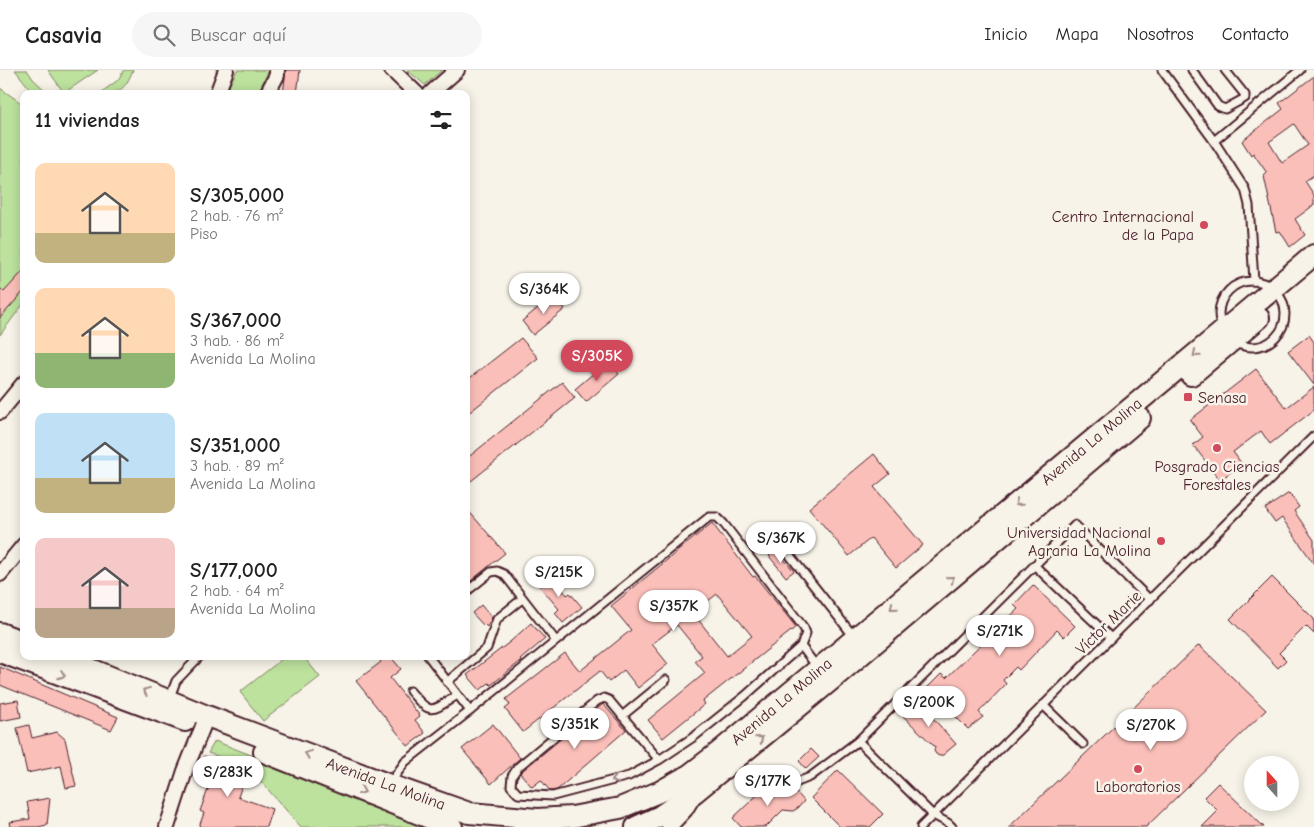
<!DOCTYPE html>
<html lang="es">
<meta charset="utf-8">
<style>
body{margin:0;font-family:"Comic Neue",sans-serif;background:#f6f6f6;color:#222;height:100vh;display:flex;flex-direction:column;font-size:19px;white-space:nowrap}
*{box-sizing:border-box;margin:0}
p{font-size:16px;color:#767676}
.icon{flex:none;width:28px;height:28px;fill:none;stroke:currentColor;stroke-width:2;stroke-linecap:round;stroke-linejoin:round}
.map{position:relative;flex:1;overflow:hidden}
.panel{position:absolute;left:20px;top:20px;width:450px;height:570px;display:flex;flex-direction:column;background:#fff;border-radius:10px;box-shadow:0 2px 12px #0003}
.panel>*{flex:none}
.needle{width:32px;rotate:339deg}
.buttons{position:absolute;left:1244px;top:686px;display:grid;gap:10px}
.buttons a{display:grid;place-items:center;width:55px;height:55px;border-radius:50%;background:#fff;box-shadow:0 2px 12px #0003;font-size:25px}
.price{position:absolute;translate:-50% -42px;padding:0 11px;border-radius:18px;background:#fff;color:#222;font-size:16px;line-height:32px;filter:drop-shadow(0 1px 2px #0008)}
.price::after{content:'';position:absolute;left:50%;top:30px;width:15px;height:11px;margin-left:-8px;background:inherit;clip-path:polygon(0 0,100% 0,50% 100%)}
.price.selected{background:#d1495b;color:#fff}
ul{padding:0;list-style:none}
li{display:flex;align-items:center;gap:15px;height:125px;padding:0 15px}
li span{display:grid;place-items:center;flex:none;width:140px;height:100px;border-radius:10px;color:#555}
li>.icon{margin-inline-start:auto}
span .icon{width:60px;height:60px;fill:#fffc;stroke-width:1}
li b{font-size:21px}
h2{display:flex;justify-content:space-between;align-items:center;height:60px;padding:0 15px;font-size:21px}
header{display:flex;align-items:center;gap:30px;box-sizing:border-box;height:70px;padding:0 25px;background:#fff;border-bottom:1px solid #e0e0e0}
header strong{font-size:24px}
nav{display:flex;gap:28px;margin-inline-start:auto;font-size:18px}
.search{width:350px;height:45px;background:#f6f6f6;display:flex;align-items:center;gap:12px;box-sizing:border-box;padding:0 18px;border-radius:28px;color:#767676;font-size:19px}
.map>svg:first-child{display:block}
</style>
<header>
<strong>Casavia</strong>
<div class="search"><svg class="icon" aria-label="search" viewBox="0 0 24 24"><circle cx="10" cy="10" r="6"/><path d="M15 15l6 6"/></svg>Buscar aquí</div>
<nav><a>Inicio</a><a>Mapa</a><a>Nosotros</a><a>Contacto</a></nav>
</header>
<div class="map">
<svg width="1314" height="757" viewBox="0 0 1314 757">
<rect width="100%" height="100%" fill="#f7f3e8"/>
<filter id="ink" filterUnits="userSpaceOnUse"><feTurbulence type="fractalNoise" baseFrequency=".02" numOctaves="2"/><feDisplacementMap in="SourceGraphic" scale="10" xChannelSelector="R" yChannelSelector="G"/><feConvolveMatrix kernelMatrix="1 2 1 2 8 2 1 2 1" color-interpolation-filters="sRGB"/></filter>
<g filter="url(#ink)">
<!-- green -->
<g fill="#bce29d" stroke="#838064">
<path d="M15 0H27L33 9 49 24H34Z"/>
<path d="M48 0H98L64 23Z"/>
<path d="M124 0H133C125 20 119 24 99 24L118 10Z"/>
<path d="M237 0H269L257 24H225Z"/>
<path d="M407 0H442L425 15Z"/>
<path d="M0 18 24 35V233L0 265Z"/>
<path d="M286 586H303L320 607 263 651 240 622Z"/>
<path d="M215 671 431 755 434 757H301L248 697 208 683Z"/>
</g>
<!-- building -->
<g fill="#fbbfb9" stroke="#4a1f2b" fill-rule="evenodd">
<path d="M286 0H300L297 24H283Z"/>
<path d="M1314 6V105L1305 111 1314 125V135L1295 149 1305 165 1290 177 1280 161 1276 162 1264 106 1267 103 1253 83 1251 85 1242 71 1283 39 1279 33ZM1294 54 1308 75 1282 93 1269 72Z"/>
<path d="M24 200V221L0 248V218L4 222Z"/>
<path d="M554 225 565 239 533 265 522 251Z"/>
<path d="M1309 265 1314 272V315L1288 281Z"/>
<path d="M521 268 538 288 466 345V311Z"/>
<path d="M608 291 619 304 586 332 575 319Z"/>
<path d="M1256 299 1286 338 1314 317V340L1270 374 1261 361 1233 382 1242 394 1220 410 1193 375 1203 367 1190 350Z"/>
<path d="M562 312 575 328 466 415V389Z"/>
<path d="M874 384 890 404 874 417 923 475 896 498 871 468 849 486 809 438Z"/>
<path d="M1289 423 1299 437 1294 441 1314 470V494L1282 448 1275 453 1265 439Z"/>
<path d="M466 438 505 483 466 515Z"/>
<path d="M712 453 753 507 755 506 796 557 703 631 705 634 663 668 648 650 705 603 695 591 702 586 677 555 652 574 668 594 638 618 624 600 609 612 600 601 523 662 505 639 510 635 506 629 565 583 580 601 631 560 611 536ZM717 524 752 566 727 586 693 543Z"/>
<path d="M776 480 794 501 786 507 769 486Z"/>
<path d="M547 502 567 525 570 523 582 537 563 553 555 543 559 539 536 512Z"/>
<path d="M1272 507 1314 549V564L1306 556 1279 583 1286 590 1278 598 1230 549Z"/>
<path d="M1033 515 1075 556 1064 567 1057 560 1019 600 1016 597 1003 610 1006 614 979 642 983 647 968 659 927 618 941 604 946 608 1001 555 1018 539 1014 535Z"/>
<path d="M481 535 492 548 487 557 484 554 483 555 472 543Z"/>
<path d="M531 553 545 569 520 590 521 591 491 615 489 613 480 620 467 605 511 571Z"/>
<path d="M1199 575 1266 640 1146 757H1009Z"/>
<path d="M376 586H390L401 599 390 608 420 646 415 650 425 663 408 676 356 611 381 592Z"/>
<path d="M0 597 118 647 111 660 0 615Z"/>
<path d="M916 629 956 674 943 685 939 686 936 684 934 681 935 677 901 644Z"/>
<path d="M18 630 21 647 0 651V633Z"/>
<path d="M603 634 626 660 557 720 550 721 541 710 532 717 520 703 522 701Z"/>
<path d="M493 654 520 688 491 714 462 679Z"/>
<path d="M29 655 32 668 57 662 65 669 76 716 66 718 61 696 27 703 17 658Z"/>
<path d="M811 679 819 687 806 699 799 691Z"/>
<path d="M204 686 247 701 238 727 272 739 266 757H199L204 743 200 741 210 714 196 709Z"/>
<path d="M838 700 883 744 870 757H840L811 728Z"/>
<path d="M773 710 786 723 793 722 798 724 804 731 798 738 793 741 783 740 766 757H741L733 748Z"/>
<path d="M1218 713 1264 757H1202L1218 741 1204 727Z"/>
<path d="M50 728 47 755 38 757H11L10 752 30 749 27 732Z"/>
</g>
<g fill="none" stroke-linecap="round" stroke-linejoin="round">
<!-- service casing -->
<g stroke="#4a1f2b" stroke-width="11">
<g id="service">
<path d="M1162 0 1214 71 1245 119 1249 135 1254 211"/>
<path d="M1192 0 1218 36 1225 39 1245 28V25L1225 0"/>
<path d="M1214 71 1300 0"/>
<circle cx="1252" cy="244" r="33"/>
<path d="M776 468 855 568"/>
<path d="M1034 495 1111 568"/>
<path d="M466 522 491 502 497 501 504 504 556 571"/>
<path d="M428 586 470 641 709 447H717L724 454 804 558 806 563 801 576"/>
<path d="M447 612 487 578 497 549 522 529"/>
<path d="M410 621C431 646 431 642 457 625"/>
<path d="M169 630 176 611 200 586"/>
<path d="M1043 635 1083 674"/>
<path d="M622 646 666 610"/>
<path d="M858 671 933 745 948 753 952 757"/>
<path d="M659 690 609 630 604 628 597 631 518 697 512 706 511 716 518 724 553 726 629 706 659 690 695 666 745 626 801 576 817 597"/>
<path d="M391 712 405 692 470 641"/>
<path d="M795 713 810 707 858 671 1075 455 1150 530"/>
<path d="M921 757 1314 366"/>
</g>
</g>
<!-- minor casing -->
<g stroke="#4a1f2b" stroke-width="18">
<g id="minor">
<path d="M392 0 417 24"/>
<path d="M217 24 226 0"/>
<path d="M267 24 277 5V0"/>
<path d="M430 24 457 0"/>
<path d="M0 342 24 313"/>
<path d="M0 504 24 475"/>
<path d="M167 757 185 701 207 646"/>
<path d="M669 757 685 740 693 727"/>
</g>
</g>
<!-- secondary casing -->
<g stroke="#4a1f2b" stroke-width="24">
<g id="secondary">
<path d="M1191 305 1259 248"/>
<path d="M0 563 24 572"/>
<path d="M0 582 185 651"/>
<path d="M59 586 207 646 390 715 469 743 481 744 537 749 572 747 620 738 661 721 689 705 719 682 1314 185"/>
<path d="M264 682 452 757"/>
<path d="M636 757 660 746 695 722 830 611 1140 348"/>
</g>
</g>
<!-- service -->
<use href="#service" stroke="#f7f3e8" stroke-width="7"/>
<!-- minor -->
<use href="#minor" stroke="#f7f3e8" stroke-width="14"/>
<!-- secondary -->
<use href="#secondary" stroke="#f7f3e8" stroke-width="20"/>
</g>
<!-- one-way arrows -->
<defs><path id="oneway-chevron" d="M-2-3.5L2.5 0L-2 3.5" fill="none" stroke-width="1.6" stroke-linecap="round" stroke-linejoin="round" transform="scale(1.25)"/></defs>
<g stroke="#a0898a">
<use href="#oneway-chevron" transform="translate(1196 284) rotate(140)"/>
<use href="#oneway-chevron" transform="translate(1018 433) rotate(140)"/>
<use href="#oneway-chevron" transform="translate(951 509) rotate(-40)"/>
<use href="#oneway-chevron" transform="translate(893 537) rotate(140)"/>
<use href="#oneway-chevron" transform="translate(62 605) rotate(20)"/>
<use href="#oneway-chevron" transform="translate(146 621) rotate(-158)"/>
<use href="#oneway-chevron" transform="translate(760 669) rotate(-39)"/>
<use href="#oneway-chevron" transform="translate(308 684) rotate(-159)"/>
<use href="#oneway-chevron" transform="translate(615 710) rotate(165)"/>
<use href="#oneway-chevron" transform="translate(362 721) rotate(22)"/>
</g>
</g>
<!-- markers -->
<g fill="#d1495b" stroke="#f7f3e8" stroke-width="2">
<circle cx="1204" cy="155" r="5"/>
<rect x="1183" y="322" width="10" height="10" rx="2.5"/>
<circle cx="1217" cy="378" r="5"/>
<circle cx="1161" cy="471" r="5"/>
<circle cx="1138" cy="699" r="5"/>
</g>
<g text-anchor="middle" stroke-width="5" stroke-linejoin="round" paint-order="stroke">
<!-- poi labels -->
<g font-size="16" fill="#4a1f2b" stroke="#f7f3e8" text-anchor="end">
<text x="1194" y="152">Centro Internacional<tspan x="1194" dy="18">de la Papa</tspan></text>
<text x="1198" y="333" text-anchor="start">Senasa</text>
<text x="1217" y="402" text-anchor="middle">Posgrado Ciencias<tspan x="1217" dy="18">Forestales</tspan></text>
<text x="1151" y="468">Universidad Nacional<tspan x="1151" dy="18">Agraria La Molina</tspan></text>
<text x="1138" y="722" text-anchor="middle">Laboratorios</text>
</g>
<!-- street labels -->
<g font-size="16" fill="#4a1f2b" stroke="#f7f3e8">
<text transform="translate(1091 371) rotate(-40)" y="6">Avenida La Molina</text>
<text transform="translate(1108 552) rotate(-44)" y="6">Víctor Marie</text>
<text transform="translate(781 631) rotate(-40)" y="6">Avenida La Molina</text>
<text transform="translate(386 713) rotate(20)" y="6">Avenida La Molina</text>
</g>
</g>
</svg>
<div class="buttons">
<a><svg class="needle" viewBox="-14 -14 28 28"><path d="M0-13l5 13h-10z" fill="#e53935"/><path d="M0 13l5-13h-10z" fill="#767676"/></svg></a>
</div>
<b class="price" style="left:544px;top:245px">S/364K</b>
<b class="price selected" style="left:597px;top:312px">S/305K</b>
<b class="price" style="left:781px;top:494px">S/367K</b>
<b class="price" style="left:559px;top:528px">S/215K</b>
<b class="price" style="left:674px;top:562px">S/357K</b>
<b class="price" style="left:1000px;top:587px">S/271K</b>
<b class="price" style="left:929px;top:658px">S/200K</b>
<b class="price" style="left:575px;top:680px">S/351K</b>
<b class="price" style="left:1151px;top:681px">S/270K</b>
<b class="price" style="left:228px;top:728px">S/283K</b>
<b class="price" style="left:768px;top:737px">S/177K</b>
<section class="panel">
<h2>11 viviendas<svg class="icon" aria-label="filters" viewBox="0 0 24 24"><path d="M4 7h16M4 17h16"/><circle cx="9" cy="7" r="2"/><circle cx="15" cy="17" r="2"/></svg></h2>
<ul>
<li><span style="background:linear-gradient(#ffd9b3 70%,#c2b280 0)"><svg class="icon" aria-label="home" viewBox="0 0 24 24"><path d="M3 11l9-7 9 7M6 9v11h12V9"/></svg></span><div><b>S/305,000</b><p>2 hab. · 76 m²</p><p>Piso</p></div></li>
<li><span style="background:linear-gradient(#ffd9b3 65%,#8fb573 0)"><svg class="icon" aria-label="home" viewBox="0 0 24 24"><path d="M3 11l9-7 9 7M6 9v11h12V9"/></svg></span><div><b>S/367,000</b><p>3 hab. · 86 m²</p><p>Avenida La Molina</p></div></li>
<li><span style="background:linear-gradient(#bfe0f5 65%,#c2b280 0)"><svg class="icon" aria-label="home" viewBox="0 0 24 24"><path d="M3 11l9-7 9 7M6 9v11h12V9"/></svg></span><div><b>S/351,000</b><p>3 hab. · 89 m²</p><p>Avenida La Molina</p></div></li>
<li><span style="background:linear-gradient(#f6c9c9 70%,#b9a48a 0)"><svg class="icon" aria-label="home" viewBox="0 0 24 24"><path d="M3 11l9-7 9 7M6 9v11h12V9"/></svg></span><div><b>S/177,000</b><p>2 hab. · 64 m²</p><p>Avenida La Molina</p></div></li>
</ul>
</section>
</div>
